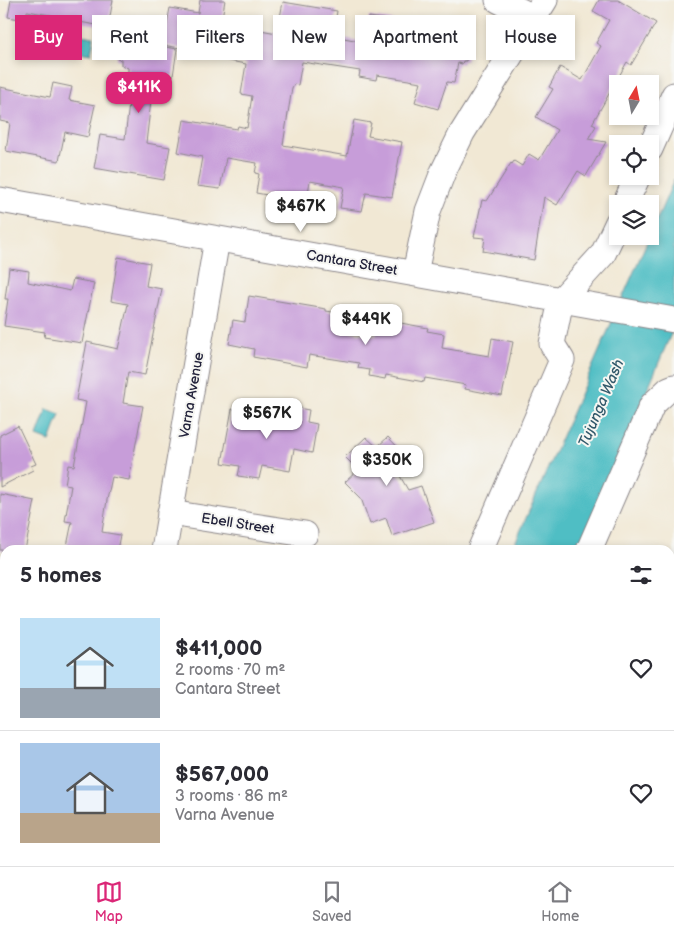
<!DOCTYPE html>
<meta charset="utf-8">
<style>
body{margin:0;font-family:"Balsamiq Sans",sans-serif;background:#f2f2f3;color:#2b2b33;height:100vh;display:flex;flex-direction:column;font-size:19px;white-space:nowrap}
*{box-sizing:border-box;margin:0}
p{font-size:16px;color:#7c7c81}
.icon{flex:none;width:28px;height:28px;fill:none;stroke:currentColor;stroke-width:2;stroke-linecap:round;stroke-linejoin:round}
.map{position:relative;flex:1;overflow:hidden}
.details{position:absolute;left:0px;top:545px;width:675px;height:321px;display:flex;flex-direction:column;background:#fff;border-radius:15px 15px 0 0;box-shadow:0 2px 8px #0003}
.details>*{flex:none}
.banner{position:absolute;left:15px;top:15px;width:645px;height:45px;display:flex;gap:10px}
.needle{width:32px;rotate:10deg}
.fabs{position:absolute;left:609px;top:75px;display:grid;gap:10px}
.fabs a{display:grid;place-items:center;width:50px;height:50px;border-radius:0px;background:#fff;box-shadow:0 2px 8px #0003;font-size:25px}
.price{position:absolute;translate:-50% -42px;padding:0 11px;border-radius:10px;background:#fff;color:#222;font-size:16px;line-height:32px;filter:drop-shadow(0 1px 2px #0008)}
.price::after{content:'';position:absolute;left:50%;top:30px;width:15px;height:11px;margin-left:-8px;background:inherit;clip-path:polygon(0 0,100% 0,50% 100%)}
.price.active{background:#db2777;color:#fff}
ul{padding:0;list-style:none}
li{display:flex;align-items:center;gap:15px;height:125px;padding:0 20px}
li+li{border-top:1px solid #e1e1e2}
li span{display:grid;place-items:center;flex:none;width:140px;height:100px;border-radius:0px;color:#555}
li>.icon{margin-inline-start:auto}
span .icon{width:60px;height:60px;fill:#fffc;stroke-width:1}
li b{font-size:21px}
h2{display:flex;justify-content:space-between;align-items:center;height:60px;padding:0 20px;font-size:21px}
.chip{padding:0 18px;border-radius:0px;background:#fff;box-shadow:0 2px 8px #0003;font-size:18px;line-height:45px}
.chip.active{background:#db2777;color:#fff}
.tab-bar{display:flex;justify-content:space-around;align-items:center;height:70px;border-top:1px solid #e1e1e2;background:#fff;font-size:14px;color:#7c7c81}
.tab-bar a{display:grid;justify-items:center;gap:2px}
.tab-bar .active{color:#db2777}
.map>svg:first-child{display:block}
</style>
<div class="map">
<svg width="674" height="866" viewBox="0 0 674 866">
<rect width="100%" height="100%" fill="#f6f6f2"/>
<filter id="ink" filterUnits="userSpaceOnUse"><feTurbulence type="fractalNoise" baseFrequency=".02" numOctaves="2"/><feDisplacementMap in="SourceGraphic" scale="10" xChannelSelector="R" yChannelSelector="G"/><feConvolveMatrix kernelMatrix="1 2 1 2 8 2 1 2 1" color-interpolation-filters="sRGB"/></filter>
<filter id="wash" filterUnits="userSpaceOnUse"><feTurbulence type="fractalNoise" baseFrequency=".0096" numOctaves="4" result="noise"/><feDisplacementMap in="SourceGraphic" scale="20" xChannelSelector="R" yChannelSelector="G"/><feGaussianBlur stdDeviation="1.12" result="paint"/><feColorMatrix in="noise" values="0 0 0 0 0 0 0 0 0 0 0 0 0 0 0 0 0 1.4 0 .05"/><feComposite in="paint" operator="in"/></filter>
<g filter="url(#wash)">
<rect width="100%" height="100%" fill="#f1e8d4"/>
<!-- water -->
<g fill="#4fbec4" stroke="#387080">
<path d="M61 32 94 37 91 54 58 48Z"/>
<path d="M674 180V327L579 550H512Z"/>
<path d="M47 409 60 414 50 441 37 436Z"/>
<path d="M379 861H445L443 866H377Z"/>
</g>
<g id="blocks">
<!-- building -->
<g fill="#c79dd9">
<path d="M11 0H113L108 27 62 19V17L27 11 26 20 8 17Z"/>
<path d="M200 0H225L222 18 245 21 244 27 277 33 283 2 337 11 333 36 365 42 369 17 418 24 417 28 470 37 466 61H463L462 64 458 63 454 83 447 82 438 109 415 102 421 82 377 75 376 80 359 77 360 71 302 62 298 85 294 84 292 88 283 145 347 156 354 120 371 123 368 136 402 142 392 197 366 193 362 211 340 208 344 187 310 181 306 205 284 202V198L256 193 259 174 255 173 257 163 226 158 220 189 197 186 202 157 178 152 184 120 237 129 238 126 247 128 252 96 241 94 246 64 224 60 225 56 163 45 170 8 198 13Z"/>
<path d="M599 0H618L656 23 631 65 627 62 592 124 596 126 588 139 606 142 586 176 578 171 557 205 544 197 534 260 483 251 485 238 474 237 482 200 487 201 511 163 512 164 514 161 522 166 529 154 539 160 557 130 536 117 553 89 549 87 560 67 582 80 601 46 596 43 609 20 593 11Z"/>
<path d="M120 39 177 49 173 76 168 75 166 86 153 84 146 143 170 147 164 180 94 168 100 135 125 139 132 77 128 76V68L121 65V60L117 59Z"/>
<path d="M53 83 72 87 69 100 95 105 88 137 65 132 59 161 6 151 10 123 0 121V87L50 97Z"/>
<path d="M118 257 150 263 146 286 162 289 145 375 128 372 123 403 143 406 129 480 112 477 107 500 102 532 120 535 117 550H89L67 546 72 522 65 521 71 486 65 485 68 465 74 466 86 402 76 400 87 342 118 349 123 327 128 304 111 301Z"/>
<path d="M9 268 29 271 28 282 70 291 73 279 94 283 82 343 44 337 45 332 4 326 8 299H5Z"/>
<path d="M249 296 326 309V311L339 313 337 329 376 336 379 319 428 328 427 331 444 334 442 348 489 356 492 338 513 342 502 396 465 389 466 385 425 378 424 382 386 375 385 379 369 376 370 370 358 368 359 363 309 355 307 367 253 357 254 349 229 344 233 320 245 322Z"/>
<path d="M281 405 309 410 307 422 317 424 312 453 294 449 290 471 262 466 259 479 238 476 240 466 222 463 232 409 279 416Z"/>
<path d="M18 426 36 464 31 466 33 470 0 487V435Z"/>
<path d="M366 437 377 447 388 437 408 458 396 469 408 490 421 486 434 522 392 536 386 518 370 524 361 498 345 482 358 470 345 457Z"/>
<path d="M0 494 35 501 25 550H0Z"/>
</g>
</g>
</g>
<g filter="url(#ink)">
<use href="#blocks" fill-opacity="0" stroke="#8a8588" stroke-width="1"/>
<g fill="none" stroke-linecap="round" stroke-linejoin="round">
<!-- minor casing -->
<g stroke="#8a8588" stroke-width="27">
<g id="minor">
<path d="M498 0 535 18"/>
<path d="M650 149 674 95"/>
<path d="M0 200 674 320"/>
<path d="M625 204 638 176"/>
<path d="M415 273 428 211 443 172 462 133 545 0"/>
<path d="M170 513 305 534"/>
<path d="M164 550 217 239"/>
<path d="M480 550 562 360 552 344 561 300 603 254 618 222"/>
<path d="M589 550 652 405 669 389 674 387"/>
<path d="M108 866 109 861"/>
<path d="M343 866 345 861"/>
<path d="M453 866 455 861"/>
</g>
</g>
<!-- minor -->
<use href="#minor" stroke="#fff" stroke-width="25"/>
</g>
</g>
<g text-anchor="middle" stroke-width="4" stroke-linejoin="round" paint-order="stroke">
<!-- street labels -->
<g font-size="14" fill="#22223b" stroke="#f6f6f2">
<text transform="translate(352 262) rotate(10)" y="5">Cantara Street</text>
<text transform="translate(191 395) rotate(-80)" y="5">Varna Avenue</text>
<text transform="translate(238 523) rotate(9)" y="5">Ebell Street</text>
</g>
<!-- water labels -->
<g font-size="15" font-style="italic" fill="#32596b" stroke="#f6f6f2">
<text transform="translate(601 403) rotate(-67)" y="5">Tujunga Wash</text>
</g>
</g>
</svg>
<div class="fabs">
<a><svg class="needle" viewBox="-14 -14 28 28"><path d="M0-13l5 13h-10z" fill="#e53935"/><path d="M0 13l5-13h-10z" fill="#7c7c81"/></svg></a>
<a><svg class="icon" aria-label="locate" viewBox="0 0 24 24"><circle cx="12" cy="12" r="6"/><path d="M12 2v4M12 18v4M2 12h4M18 12h4"/></svg></a>
<a><svg class="icon" aria-label="layers" viewBox="0 0 24 24"><path d="M12 4l9 5-9 5-9-5zM3 14l9 5 9-5"/></svg></a>
</div>
<b class="price active" style="left:139px;top:114px">$411K</b>
<b class="price" style="left:301px;top:233px">$467K</b>
<b class="price" style="left:366px;top:346px">$449K</b>
<b class="price" style="left:267px;top:440px">$567K</b>
<b class="price" style="left:387px;top:487px">$350K</b>
<div class="banner">
<a class="chip active">Buy</a>
<a class="chip">Rent</a>
<a class="chip">Filters</a>
<a class="chip">New</a>
<a class="chip">Apartment</a>
<a class="chip">House</a>
</div>
<section class="details">
<h2>5 homes<svg class="icon" aria-label="filters" viewBox="0 0 24 24"><path d="M4 7h16M4 17h16"/><circle cx="9" cy="7" r="2"/><circle cx="15" cy="17" r="2"/></svg></h2>
<ul>
<li><span style="background:linear-gradient(#bfe0f5 70%,#9aa5b1 0)"><svg class="icon" aria-label="home" viewBox="0 0 24 24"><path d="M3 11l9-7 9 7M6 9v11h12V9"/></svg></span><div><b>$411,000</b><p>2 rooms · 70 m²</p><p>Cantara Street</p></div><svg class="icon" aria-label="heart" viewBox="0 0 24 24"><path d="M12 20l-8-8c-3-5 5-10 8-4 3-6 11-1 8 4z"/></svg></li>
<li><span style="background:linear-gradient(#a9c7e8 70%,#b9a48a 0)"><svg class="icon" aria-label="home" viewBox="0 0 24 24"><path d="M3 11l9-7 9 7M6 9v11h12V9"/></svg></span><div><b>$567,000</b><p>3 rooms · 86 m²</p><p>Varna Avenue</p></div><svg class="icon" aria-label="heart" viewBox="0 0 24 24"><path d="M12 20l-8-8c-3-5 5-10 8-4 3-6 11-1 8 4z"/></svg></li>
</ul>
</section>
</div>
<nav class="tab-bar">
<a class="active"><svg class="icon" aria-label="map" viewBox="0 0 24 24"><path d="M3 6l6-2 6 2 6-2v14l-6 2-6-2-6 2zM9 4v14M15 6v14"/></svg>Map</a>
<a><svg class="icon" aria-label="saved" viewBox="0 0 24 24"><path d="M7 4h10v16l-5-4-5 4z"/></svg>Saved</a>
<a><svg class="icon" aria-label="home" viewBox="0 0 24 24"><path d="M3 11l9-7 9 7M6 9v11h12V9"/></svg>Home</a>
</nav>
